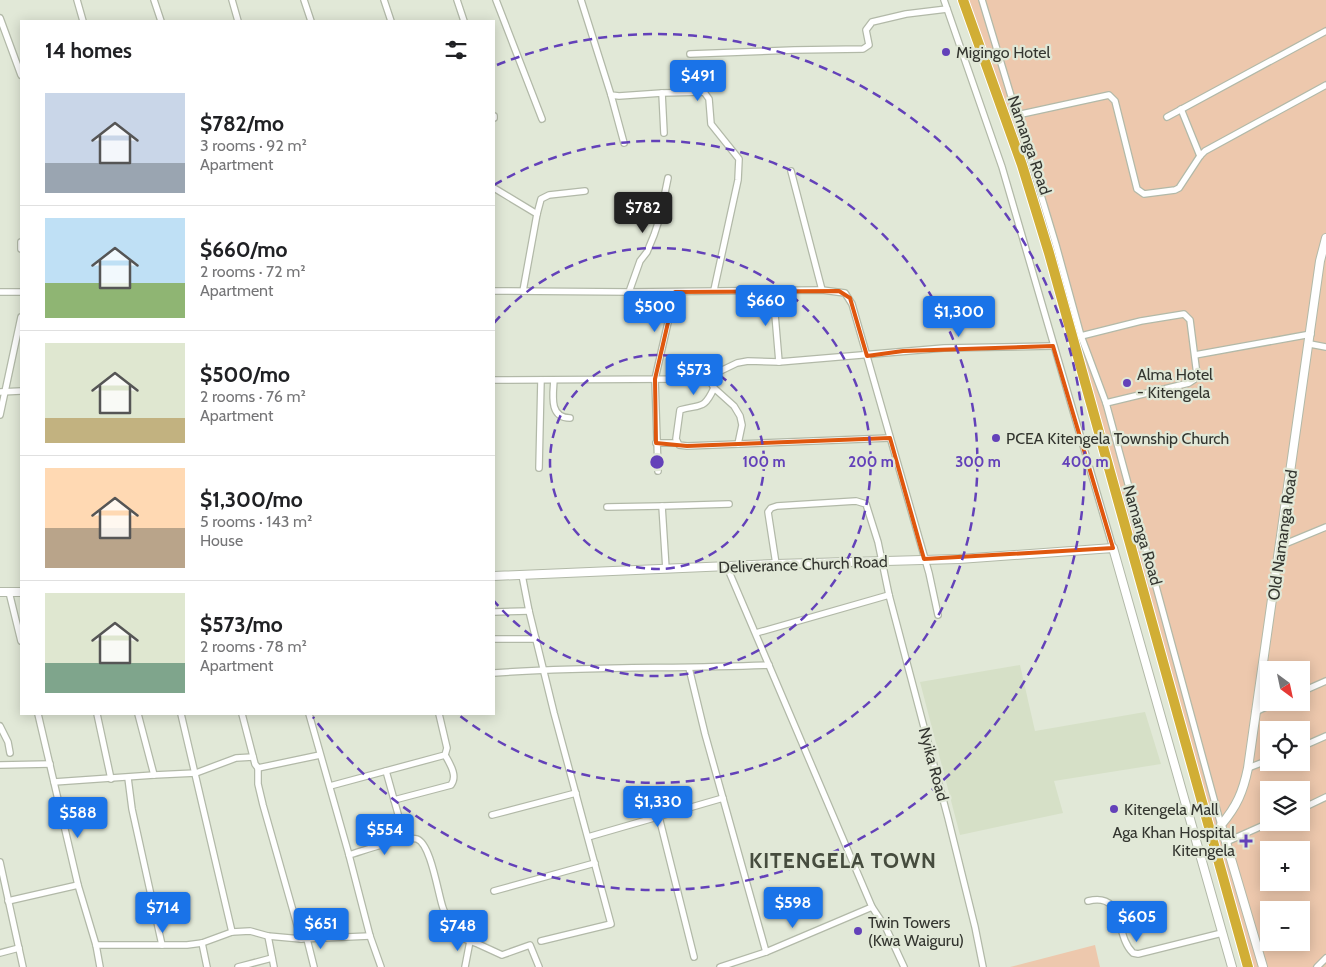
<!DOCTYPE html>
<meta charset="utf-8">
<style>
body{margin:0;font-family:Cabin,sans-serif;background:#f6f6f6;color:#202124;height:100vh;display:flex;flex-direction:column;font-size:19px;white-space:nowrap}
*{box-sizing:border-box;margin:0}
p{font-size:16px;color:#757577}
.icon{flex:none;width:28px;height:28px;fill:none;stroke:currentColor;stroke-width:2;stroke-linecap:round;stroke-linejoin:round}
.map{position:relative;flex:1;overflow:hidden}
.drawer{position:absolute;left:20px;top:20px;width:475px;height:695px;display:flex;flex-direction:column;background:#fff;border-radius:0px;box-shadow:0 2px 12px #0003}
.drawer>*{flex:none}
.needle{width:32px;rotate:147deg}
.fabs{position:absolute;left:1260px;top:661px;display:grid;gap:10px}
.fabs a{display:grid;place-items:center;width:50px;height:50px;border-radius:0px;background:#fff;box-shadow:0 2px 12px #0003;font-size:25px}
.price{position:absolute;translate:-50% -42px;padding:0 11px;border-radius:5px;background:#1a73e8;color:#fff;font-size:16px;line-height:32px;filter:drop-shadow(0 1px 2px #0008)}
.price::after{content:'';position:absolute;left:50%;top:30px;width:15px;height:11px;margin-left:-8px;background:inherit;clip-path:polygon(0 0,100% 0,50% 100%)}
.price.on{background:#222;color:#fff}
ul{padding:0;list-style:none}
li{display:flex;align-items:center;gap:15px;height:125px;padding:0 25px}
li+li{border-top:1px solid #e0e0e0}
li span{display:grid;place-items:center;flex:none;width:140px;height:100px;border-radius:0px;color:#555}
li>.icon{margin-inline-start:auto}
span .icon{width:60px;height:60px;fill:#fffc;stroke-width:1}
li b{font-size:21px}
h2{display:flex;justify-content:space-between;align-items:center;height:60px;padding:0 25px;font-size:21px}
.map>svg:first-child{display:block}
</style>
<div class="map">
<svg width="1326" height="967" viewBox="0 0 1326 967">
<rect width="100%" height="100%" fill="#e1e8d7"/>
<!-- built -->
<path fill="#d6e0c7" d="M1020 665 1035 731 1145 712 1161 764 1054 781 1063 813 960 835 920 682Z"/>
<!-- green -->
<g fill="#edc8ad" fill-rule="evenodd">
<path d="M964 0H1326V967H1248L1049 253ZM1269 670H1301V702H1269ZM1269 730H1301V762H1269ZM1269 790H1301V822H1269ZM1269 850H1301V882H1269ZM1269 910H1301V942H1269Z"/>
<path d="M1095 945 1100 967H1010Z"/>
</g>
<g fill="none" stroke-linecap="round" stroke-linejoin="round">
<!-- street casing -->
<g stroke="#b2b9a8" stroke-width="8">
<g id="street">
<path d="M77 0 83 21"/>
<path d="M154 0 161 21"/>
<path d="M232 0 238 21"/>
<path d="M304 0 311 21"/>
<path d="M384 0 391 21"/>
<path d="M457 0 464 21"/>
<path d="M496 0 542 119"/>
<path d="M581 0 611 95 619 96 662 93 704 92 709 99 711 124 739 159 738 180 714 290"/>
<path d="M944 0 1002 167 1113 548"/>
<path d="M982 0 1056 245 1081 336 1106 403 1221 825"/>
<path d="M0 18 21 75"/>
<path d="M690 54 794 50 863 49 869 45 866 30 872 22 906 14 947 9"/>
<path d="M662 93 664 133"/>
<path d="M611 95 624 143"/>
<path d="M1181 109 1200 156"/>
<path d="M1017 115 1109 95 1115 101 1137 189 1144 194 1175 190 1179 188 1200 156 1205 151 1326 85"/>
<path d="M494 116V118"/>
<path d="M1167 117 1326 31"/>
<path d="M791 171 822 290"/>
<path d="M494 188 537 214"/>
<path d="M21 242V249"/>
<path d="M494 291 629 292 822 290 845 293 852 304 929 573 938 615"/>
<path d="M523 291 537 214 541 199 549 195 585 191"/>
<path d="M773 291 779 362"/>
<path d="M0 292H21"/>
<path d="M629 292 640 261 647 252 654 235 660 217 668 178"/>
<path d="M1081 336 1141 321 1184 314 1190 320 1197 375 1195 379 1189 383 1106 403"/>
<path d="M1310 344 1326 347"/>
<path d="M1195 355 1311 334"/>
<path d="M708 377 737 363 748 361 779 362 944 348 1053 346"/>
<path d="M494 380 676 379 708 377 714 388 734 406 740 416 742 425 738 444"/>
<path d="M554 380C553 395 549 418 570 418"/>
<path d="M714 388C704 410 701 404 680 410L676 439 679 445 687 446 890 438"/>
<path d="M0 392 21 391"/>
<path d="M0 415 21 317"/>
<path d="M656 443H677"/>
<path d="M539 468 541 380"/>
<path d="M658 471 655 379 675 292"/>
<path d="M607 507 662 506"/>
<path d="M1280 546 1326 527"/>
<path d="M776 564 768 512 771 508 777 506 856 501 866 504 878 542 889 595 948 818 975 927 983 967"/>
<path d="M727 567 872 907 886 928 904 967"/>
<path d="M666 569 662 506 729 504"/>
<path d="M522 575 529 611 554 713 611 924 541 941"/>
<path d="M9 592 21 641"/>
<path d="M494 612 529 611"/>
<path d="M756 633 889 595"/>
<path d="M494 639H536"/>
<path d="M689 668 705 734 766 952"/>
<path d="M494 673C585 666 677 669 769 665"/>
<path d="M1301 692 1326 681"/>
<path d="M1255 712 1277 702"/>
<path d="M38 714 78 885 96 945 100 967"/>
<path d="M97 714 111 779"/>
<path d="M138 714 154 775"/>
<path d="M181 714 232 932 250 931 268 936 301 939 370 936"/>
<path d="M242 714 255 764 258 768 320 755"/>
<path d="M309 714 349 855 370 936 381 967"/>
<path d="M0 726 8 742 10 753"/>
<path d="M1301 747 1326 736"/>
<path d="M0 765 50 764"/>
<path d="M258 768V784L263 805 301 939"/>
<path d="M1248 768 1269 760"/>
<path d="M386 771 405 839"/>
<path d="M128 778 132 809 162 945"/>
<path d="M54 782 154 775 196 773 236 758 253 757"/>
<path d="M330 786 445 755 447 748 439 714"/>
<path d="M394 800 451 785C458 776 450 764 445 755"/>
<path d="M1301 809 1326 797"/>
<path d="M492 815 576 793"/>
<path d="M659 817 694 957"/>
<path d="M588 837 723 798"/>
<path d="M1226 842 1271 822"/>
<path d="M349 855C363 851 406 835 417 839 431 844 438 894 443 908 446 917 452 927 456 936L478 944 502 955 530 945 539 967"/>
<path d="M0 862 23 967"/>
<path d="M494 891 595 863"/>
<path d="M8 901 78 885"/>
<path d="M1088 901C1126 892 1114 935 1133 953L1138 954 1222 933"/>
<path d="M268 936 274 967"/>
<path d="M307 939 314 967"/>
<path d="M202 943 207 967"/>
<path d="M96 945H187L202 943 232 932"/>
<path d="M0 953 19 948"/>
<path d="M238 967 272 958"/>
<path d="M465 967 470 941"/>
<path d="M720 967 766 952 872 907"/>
<path d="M1317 967 1326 958"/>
</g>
</g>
<!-- secondary casing -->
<g stroke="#b2b9a8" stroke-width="10">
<g id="secondary">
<path d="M494 576 776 564 959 559 1113 548 1232 967"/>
<path d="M0 592H21"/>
<path d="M1263 967 1221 825C1237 806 1243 792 1248 768L1320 261 1326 238"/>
</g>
</g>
<!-- highway casing -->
<g stroke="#fff" stroke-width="12">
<path id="highway" d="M963 0 1022 165 1049 253 1248 967"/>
</g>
<!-- street -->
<use href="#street" stroke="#fff" stroke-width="5.5"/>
<!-- secondary -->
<use href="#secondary" stroke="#fff" stroke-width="8"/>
<!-- highway -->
<use href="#highway" stroke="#d1ae35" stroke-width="10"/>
</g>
<!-- marked area -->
<path fill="none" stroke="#df570e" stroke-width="4" stroke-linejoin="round" d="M839 291 850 298 867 356 903 351 1053 346 1113 548 924 559 890 438 687 446 656 443 655 379 675 292Z"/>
<!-- distance rings -->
<g fill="none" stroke="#6341b9" stroke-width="2.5" stroke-dasharray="9 6">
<circle cx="657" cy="462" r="107"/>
<path d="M494 323A214 214 0 1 1 494 601"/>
<path d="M494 185A321 321 0 1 1 459 715"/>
<path d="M497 65A428 428 0 1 1 313 717"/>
</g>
<!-- markers -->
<g fill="#6341b9" stroke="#e1e8d7" stroke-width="2">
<circle cx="946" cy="52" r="5"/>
<circle cx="1127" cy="383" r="5"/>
<circle cx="996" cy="438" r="5"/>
<circle cx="1114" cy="809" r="5"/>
<path d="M1243.5 833.5h5v5h5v5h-5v5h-5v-5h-5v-5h5z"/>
<circle cx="858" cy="931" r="5"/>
</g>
<g text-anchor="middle" stroke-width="4.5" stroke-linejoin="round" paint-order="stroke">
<!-- poi labels -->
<g font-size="16" fill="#343630" stroke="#e1e8d7" text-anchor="start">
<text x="956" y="58">Migingo Hotel</text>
<text x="1137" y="380">Alma Hotel<tspan x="1137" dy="18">- Kitengela</tspan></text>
<text x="1006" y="444">PCEA Kitengela Township Church</text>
<text x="1124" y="815">Kitengela Mall</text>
<text x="1235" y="838" text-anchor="end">Aga Khan Hospital<tspan x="1235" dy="18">Kitengela</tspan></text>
<text x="868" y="928">Twin Towers<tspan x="868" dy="18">(Kwa Waiguru)</tspan></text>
</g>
<!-- street labels -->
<g font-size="16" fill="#343630" stroke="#e1e8d7">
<text transform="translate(1030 145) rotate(71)" y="6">Namanga Road</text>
<text transform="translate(1143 535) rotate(74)" y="6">Namanga Road</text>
<text transform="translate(1282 535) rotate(-82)" y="6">Old Namanga Road</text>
<text transform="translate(803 564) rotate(-2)" y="6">Deliverance Church Road</text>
<text transform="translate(934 764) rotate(75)" y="6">Nyika Road</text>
</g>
<!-- district labels -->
<g font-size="21" font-weight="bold" letter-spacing="1" fill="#464c3e" stroke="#e1e8d7">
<text x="843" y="868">KITENGELA TOWN</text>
</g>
</g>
<circle cx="657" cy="462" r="8" fill="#6341b9" stroke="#e1e8d7" stroke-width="2.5"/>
<g font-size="15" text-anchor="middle" font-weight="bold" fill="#6341b9" stroke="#e1e8d7" stroke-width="4.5" stroke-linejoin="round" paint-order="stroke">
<text x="764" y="467">100 m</text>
<text x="871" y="467">200 m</text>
<text x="978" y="467">300 m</text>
<text x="1085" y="467">400 m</text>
</g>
</svg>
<div class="fabs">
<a><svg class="needle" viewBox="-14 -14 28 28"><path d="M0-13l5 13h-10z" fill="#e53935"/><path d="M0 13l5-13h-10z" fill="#757577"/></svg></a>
<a><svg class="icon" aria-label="locate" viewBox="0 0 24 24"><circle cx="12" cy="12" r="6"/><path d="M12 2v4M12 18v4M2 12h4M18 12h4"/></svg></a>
<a><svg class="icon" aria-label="layers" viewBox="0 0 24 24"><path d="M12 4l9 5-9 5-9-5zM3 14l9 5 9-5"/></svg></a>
<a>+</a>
<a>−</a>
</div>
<b class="price" style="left:698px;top:102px">$491</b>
<b class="price on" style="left:643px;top:234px">$782</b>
<b class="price" style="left:766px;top:327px">$660</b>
<b class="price" style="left:655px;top:333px">$500</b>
<b class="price" style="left:959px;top:338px">$1,300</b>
<b class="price" style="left:694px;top:396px">$573</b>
<b class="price" style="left:658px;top:828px">$1,330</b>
<b class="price" style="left:78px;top:839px">$588</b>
<b class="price" style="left:385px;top:856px">$554</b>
<b class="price" style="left:793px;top:929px">$598</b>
<b class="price" style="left:163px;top:934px">$714</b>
<b class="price" style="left:1137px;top:943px">$605</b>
<b class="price" style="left:321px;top:950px">$651</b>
<b class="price" style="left:458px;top:952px">$748</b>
<section class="drawer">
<h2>14 homes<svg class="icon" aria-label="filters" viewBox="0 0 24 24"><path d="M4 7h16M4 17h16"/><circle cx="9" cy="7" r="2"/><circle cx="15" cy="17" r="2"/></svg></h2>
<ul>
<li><span style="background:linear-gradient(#c9d6e8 70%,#9aa5b1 0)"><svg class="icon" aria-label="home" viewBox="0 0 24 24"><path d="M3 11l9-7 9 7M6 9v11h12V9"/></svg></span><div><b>$782/mo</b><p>3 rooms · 92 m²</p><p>Apartment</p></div></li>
<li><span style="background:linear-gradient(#bfe0f5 65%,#8fb573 0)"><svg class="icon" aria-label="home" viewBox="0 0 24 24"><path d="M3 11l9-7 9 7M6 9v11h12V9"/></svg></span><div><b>$660/mo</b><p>2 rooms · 72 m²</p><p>Apartment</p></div></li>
<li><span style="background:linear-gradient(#dfe7d0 75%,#c2b280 0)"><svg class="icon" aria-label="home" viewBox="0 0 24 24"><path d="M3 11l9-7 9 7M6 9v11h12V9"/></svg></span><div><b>$500/mo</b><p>2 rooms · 76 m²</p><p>Apartment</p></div></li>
<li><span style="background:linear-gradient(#ffd9b3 60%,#b9a48a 0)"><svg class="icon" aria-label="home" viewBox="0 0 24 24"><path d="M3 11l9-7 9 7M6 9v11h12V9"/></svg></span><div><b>$1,300/mo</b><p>5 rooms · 143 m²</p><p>House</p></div></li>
<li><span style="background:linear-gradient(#dfe7d0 70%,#7fa58c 0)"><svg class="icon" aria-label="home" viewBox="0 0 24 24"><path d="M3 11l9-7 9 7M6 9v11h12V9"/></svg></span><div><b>$573/mo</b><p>2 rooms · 78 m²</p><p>Apartment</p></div></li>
</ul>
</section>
</div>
